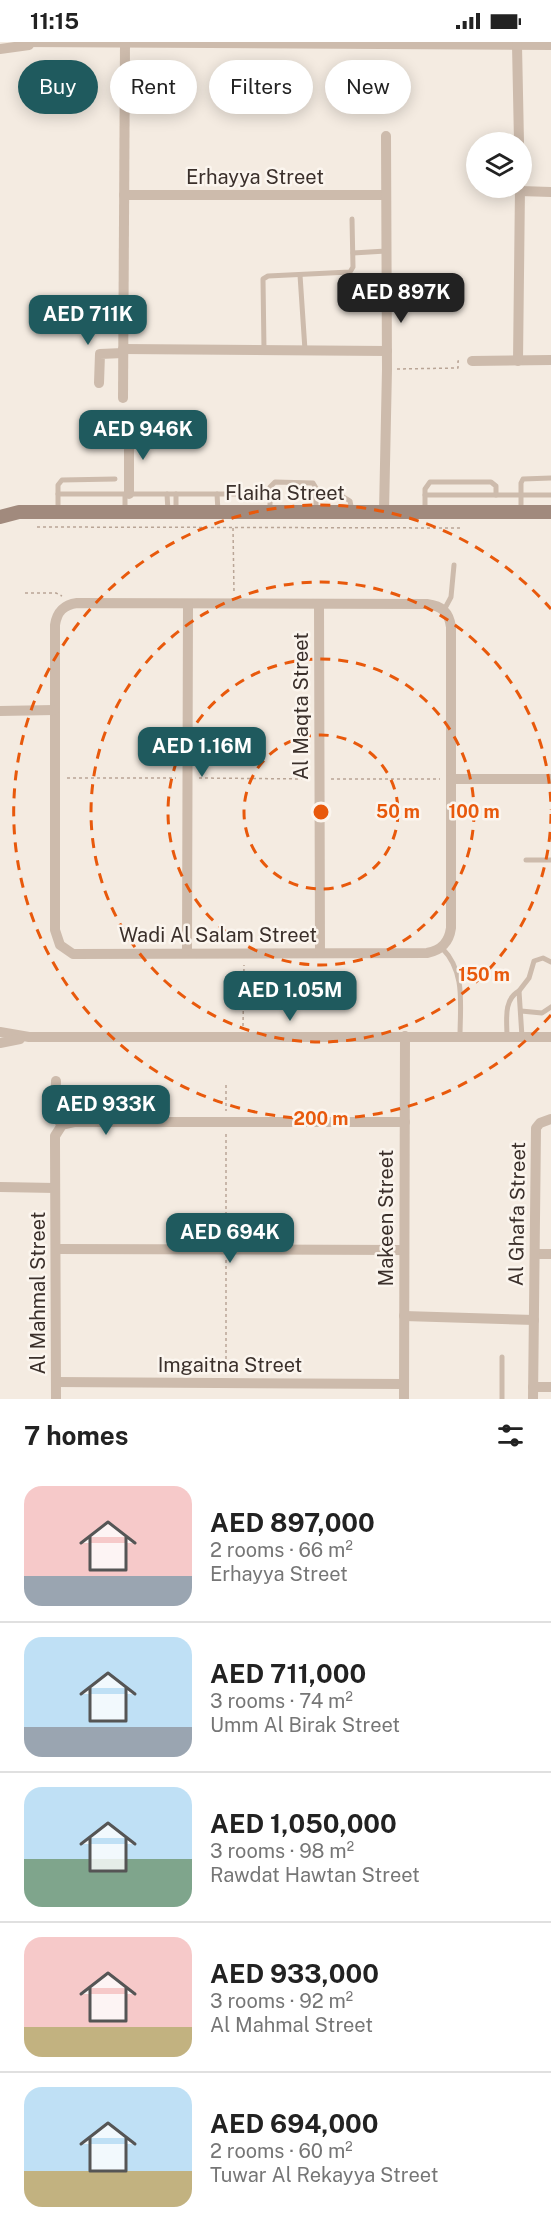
<!DOCTYPE html>
<meta charset="utf-8">
<style>
body{margin:0;font-family:"Public Sans",sans-serif;background:#f2f2f2;color:#222;height:100vh;display:flex;flex-direction:column;font-size:22px;white-space:nowrap}
*{box-sizing:border-box;margin:0}
p{font-size:20px;color:#767676}
.icon{flex:none;width:33px;height:33px;fill:none;stroke:currentColor;stroke-width:2;stroke-linecap:round;stroke-linejoin:round}
.map{position:relative;height:1357px;overflow:hidden}
.details{display:flex;flex-direction:column;background:#fff;flex:1}
.details>*{flex:none}
.hud{position:absolute;left:18px;top:18px;width:516px;height:54px;display:flex;gap:12px}
.controls{position:absolute;left:466px;top:90px;display:grid;gap:12px}
.controls a{display:grid;place-items:center;width:66px;height:66px;border-radius:50%;background:#fff;box-shadow:0 3px 15px #0003;font-size:30px}
.price{position:absolute;translate:-50% -51px;padding:0 14px;border-radius:12px;background:#1f5a5e;color:#fff;font-size:20px;line-height:39px;filter:drop-shadow(0 2px 3px #0008)}
.price::after{content:'';position:absolute;left:50%;top:36px;width:18px;height:14px;margin-left:-9px;background:inherit;clip-path:polygon(0 0,100% 0,50% 100%)}
.price.on{background:#222;color:#fff}
ul{padding:0;list-style:none}
li{display:flex;align-items:center;gap:18px;height:150px;padding:0 24px}
li+li{border-top:2px solid #e0e0e0}
li span{display:grid;place-items:center;flex:none;width:168px;height:120px;border-radius:18px;color:#555}
li>.icon{margin-inline-start:auto}
span .icon{width:72px;height:72px;fill:#fffc;stroke-width:1}
li b{font-size:26px}
h2{display:flex;justify-content:space-between;align-items:center;height:72px;padding:0 24px;font-size:26px}
.pill{padding:0 21px;border-radius:27px;background:#fff;box-shadow:0 3px 15px #0003;font-size:21px;line-height:54px}
.pill.on{background:#1f5a5e;color:#fff}
.status{display:flex;justify-content:space-between;align-items:center;height:42px;padding:0 30px;background:#fff;direction:ltr}
.status svg{height:16px;fill:currentColor}
.map>svg:first-child{display:block}
</style>
<div class="status"><b>11:15</b><svg viewBox="0 0 49 12"><path d="M0 12V9h3v3zM5 12V6h3v6zM10 12V3h3v9zM15 12V0h3v12zM26 1h20v11H26zM47 4h2v5h-2z"/></svg></div>
<div class="map">
<svg width="551" height="1357" viewBox="0 0 551 1357">
<rect width="100%" height="100%" fill="#f4ebe1"/>
<g fill="none" stroke-linecap="round" stroke-linejoin="round">
<!-- path -->
<g stroke="#b9a596" stroke-width="1.5" stroke-dasharray="3 3" stroke-linecap="butt">
<path d="M397 327 458 326V319H461"/>
<path d="M37 485 463 486"/>
<path d="M233 486 234 551"/>
<path d="M25 551H56L62 554"/>
<path d="M67 736H176"/>
<path d="M199 736 308 737"/>
<path d="M331 737H440"/>
<path d="M243 984 244 923"/>
<path d="M226 1043V1069"/>
<path d="M226 1092V1195"/>
<path d="M226 1218V1330"/>
</g>
<!-- lane -->
<g stroke="#cdbbac" stroke-width="5">
<path d="M353 211 386 209"/>
<path d="M300 233 305 308"/>
<path d="M264 308 263 237 268 234 350 230 353 225 352 177"/>
<path d="M58 452H270"/>
<path d="M125 452V469"/>
<path d="M167 452 168 469"/>
<path d="M176 452V469"/>
<path d="M217 452 218 469"/>
<path d="M425 453H551"/>
<path d="M316 455 342 454 350 459 352 469"/>
<path d="M58 469V443L62 438 115 437"/>
<path d="M521 469V441L523 437 551 436"/>
<path d="M270 470V445L275 440 313 441 316 446V469"/>
<path d="M425 470V447L430 440H491L496 444V453"/>
<path d="M444 568 451 555 454 523"/>
<path d="M526 818H551"/>
<path d="M442 906C466 930 460 963 460 995"/>
<path d="M519 949 529 936 534 919 543 916 551 920"/>
<path d="M521 969 542 971 551 965"/>
<path d="M507 995C507 978 503 958 519 949L522 995"/>
<path d="M502 1357V1315"/>
</g>
<!-- street -->
<g stroke="#cdbbac" stroke-width="10">
<path d="M21 0 551 3"/>
<path d="M517 3 519 100"/>
<path d="M0 7 29 3"/>
<path d="M520 149 551 150"/>
<path d="M124 153H386"/>
<path d="M123 307 387 309"/>
<path d="M472 319 551 318"/>
<path d="M518 319 520 146"/>
<path d="M99 341 100 312 123 311"/>
<path d="M123 356 125 2"/>
<path d="M129 386V452"/>
<path d="M384 470 387 327 386 94"/>
<path d="M77 561 427 562C442 564 449 570 451 585V886C449 900 442 908 427 911L73 912 60 903 55 888V583C57 570 63 563 77 561Z"/>
<path d="M319 562 320 910"/>
<path d="M0 669 54 668"/>
<path d="M452 737H551"/>
<path d="M187 909 188 562"/>
<path d="M0 990 29 995H551"/>
<path d="M0 1001 20 997"/>
<path d="M56 1039 55 1074 62 1083"/>
<path d="M0 1145 55 1146"/>
<path d="M56 1207 404 1208"/>
<path d="M535 1212H551"/>
<path d="M404 1274 534 1278"/>
<path d="M56 1340 404 1342"/>
<path d="M533 1345H551"/>
<path d="M56 1357 55 1101V1094L62 1083 75 1080H405"/>
<path d="M404 1357 405 994"/>
<path d="M533 1357 536 1086 540 1081 551 1077"/>
</g>
<!-- secondary -->
<path stroke="#a18a7d" stroke-width="14" d="M0 475 19 470H551"/>
</g>
<!-- distance rings -->
<g fill="none" stroke="#e8590c" stroke-width="3" stroke-dasharray="10 8">
<circle cx="321" cy="770" r="77"/>
<circle cx="321" cy="770" r="153"/>
<path d="M551 772A230 230 0 1 1 551 768"/>
<path d="M551 973A307 307 0 1 1 551 567"/>
</g>
<g text-anchor="middle" stroke-width="5" stroke-linejoin="round" paint-order="stroke">
<!-- street labels -->
<g font-size="20" fill="#3b302b" stroke="#fbf5ee">
<text x="255" y="142">Erhayya Street</text>
<text x="285" y="458">Flaiha Street</text>
<text transform="translate(301 664) rotate(-90)" y="7">Al Maqta Street</text>
<text x="218" y="900">Wadi Al Salam Street</text>
<text transform="translate(517 1172) rotate(-89)" y="7">Al Ghafa Street</text>
<text transform="translate(386 1176) rotate(-90)" y="7">Makeen Street</text>
<text transform="translate(38 1251) rotate(-90)" y="7">Al Mahmal Street</text>
<text x="230" y="1330">Imgaitna Street</text>
</g>
</g>
<circle cx="321" cy="770" r="9" fill="#e8590c" stroke="#fbf5ee" stroke-width="3"/>
<g font-size="18" text-anchor="middle" font-weight="bold" fill="#e8590c" stroke="#fbf5ee" stroke-width="5" stroke-linejoin="round" paint-order="stroke">
<text x="398" y="776">50 m</text>
<text x="474" y="776">100 m</text>
<text x="484" y="939">150 m</text>
<text x="321" y="1083">200 m</text>
</g>
</svg>
<div class="controls">
<a><svg class="icon" aria-label="layers" viewBox="0 0 24 24"><path d="M12 4l9 5-9 5-9-5zM3 14l9 5 9-5"/></svg></a>
</div>
<b class="price on" style="left:401px;top:282px">AED 897K</b>
<b class="price" style="left:88px;top:304px">AED 711K</b>
<b class="price" style="left:143px;top:419px">AED 946K</b>
<b class="price" style="left:202px;top:736px">AED 1.16M</b>
<b class="price" style="left:290px;top:980px">AED 1.05M</b>
<b class="price" style="left:106px;top:1094px">AED 933K</b>
<b class="price" style="left:230px;top:1222px">AED 694K</b>
<div class="hud">
<a class="pill on">Buy</a>
<a class="pill">Rent</a>
<a class="pill">Filters</a>
<a class="pill">New</a>
</div>
</div>
<section class="details">
<h2>7 homes<svg class="icon" aria-label="filters" viewBox="0 0 24 24"><path d="M4 7h16M4 17h16"/><circle cx="9" cy="7" r="2"/><circle cx="15" cy="17" r="2"/></svg></h2>
<ul>
<li><span style="background:linear-gradient(#f6c9c9 75%,#9aa5b1 0)"><svg class="icon" aria-label="home" viewBox="0 0 24 24"><path d="M3 11l9-7 9 7M6 9v11h12V9"/></svg></span><div><b>AED 897,000</b><p>2 rooms · 66 m²</p><p>Erhayya Street</p></div></li>
<li><span style="background:linear-gradient(#bfe0f5 75%,#9aa5b1 0)"><svg class="icon" aria-label="home" viewBox="0 0 24 24"><path d="M3 11l9-7 9 7M6 9v11h12V9"/></svg></span><div><b>AED 711,000</b><p>3 rooms · 74 m²</p><p>Umm Al Birak Street</p></div></li>
<li><span style="background:linear-gradient(#bfe0f5 60%,#7fa58c 0)"><svg class="icon" aria-label="home" viewBox="0 0 24 24"><path d="M3 11l9-7 9 7M6 9v11h12V9"/></svg></span><div><b>AED 1,050,000</b><p>3 rooms · 98 m²</p><p>Rawdat Hawtan Street</p></div></li>
<li><span style="background:linear-gradient(#f6c9c9 75%,#c2b280 0)"><svg class="icon" aria-label="home" viewBox="0 0 24 24"><path d="M3 11l9-7 9 7M6 9v11h12V9"/></svg></span><div><b>AED 933,000</b><p>3 rooms · 92 m²</p><p>Al Mahmal Street</p></div></li>
<li><span style="background:linear-gradient(#bfe0f5 70%,#c2b280 0)"><svg class="icon" aria-label="home" viewBox="0 0 24 24"><path d="M3 11l9-7 9 7M6 9v11h12V9"/></svg></span><div><b>AED 694,000</b><p>2 rooms · 60 m²</p><p>Tuwar Al Rekayya Street</p></div></li>
</ul>
</section>
